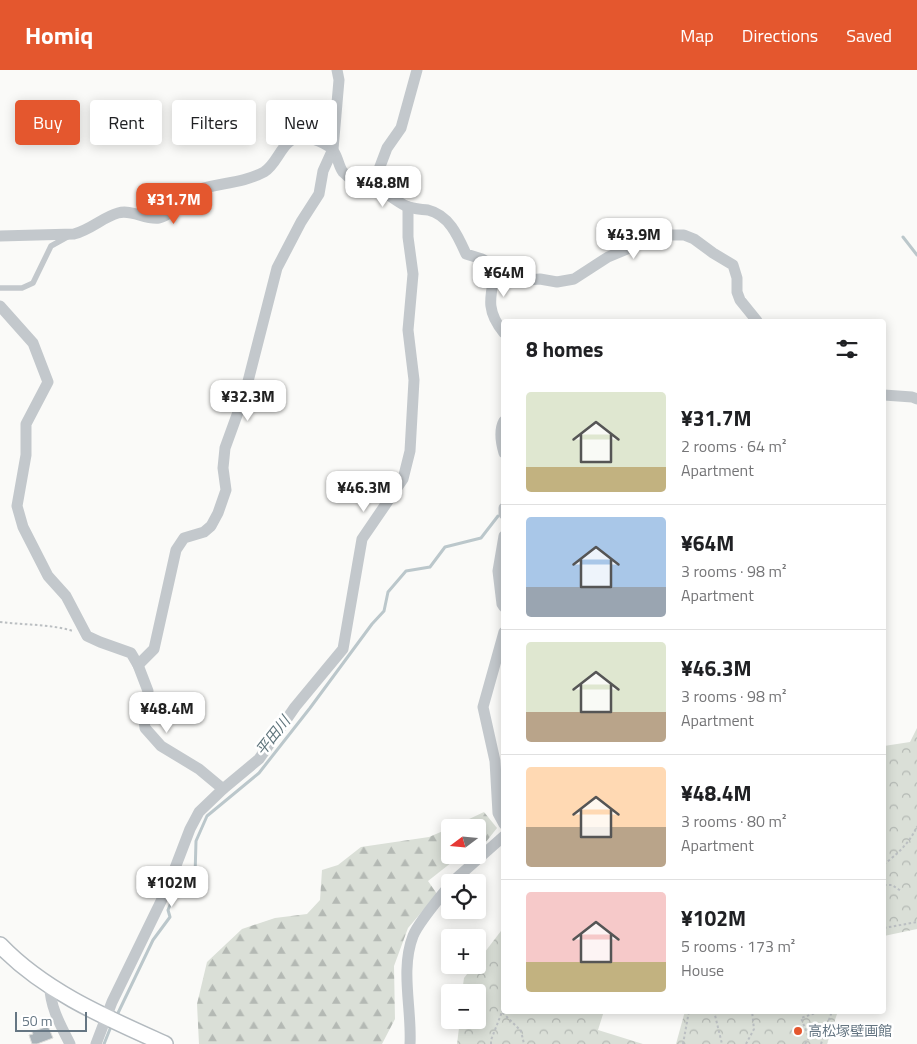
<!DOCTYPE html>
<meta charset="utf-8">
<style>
body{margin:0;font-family:"Titillium Web","Noto Sans JP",sans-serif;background:#f6f6f6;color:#202124;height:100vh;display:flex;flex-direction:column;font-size:19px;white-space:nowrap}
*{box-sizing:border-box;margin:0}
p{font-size:16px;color:#757577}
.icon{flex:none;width:28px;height:28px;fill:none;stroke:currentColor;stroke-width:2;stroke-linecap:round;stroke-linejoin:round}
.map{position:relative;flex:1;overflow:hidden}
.details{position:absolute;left:501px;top:249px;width:385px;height:695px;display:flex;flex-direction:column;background:#fff;border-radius:5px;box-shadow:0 2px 12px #0003}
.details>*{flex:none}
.hud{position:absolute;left:15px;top:30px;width:411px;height:45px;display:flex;gap:10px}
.needle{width:32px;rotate:254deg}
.tools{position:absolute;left:441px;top:749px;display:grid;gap:10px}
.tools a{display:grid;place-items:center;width:45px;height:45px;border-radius:5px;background:#fff;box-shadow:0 2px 12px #0003;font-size:25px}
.scale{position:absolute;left:15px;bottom:12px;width:72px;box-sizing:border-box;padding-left:5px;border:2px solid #657683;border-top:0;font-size:14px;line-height:18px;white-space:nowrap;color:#657683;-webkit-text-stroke:4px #fff;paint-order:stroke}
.price{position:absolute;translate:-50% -42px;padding:0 11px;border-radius:10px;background:#fff;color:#222;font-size:16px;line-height:32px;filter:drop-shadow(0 1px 2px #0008)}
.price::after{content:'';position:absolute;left:50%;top:30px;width:15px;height:11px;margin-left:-8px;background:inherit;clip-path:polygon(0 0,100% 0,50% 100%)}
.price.on{background:#e4572e;color:#fff}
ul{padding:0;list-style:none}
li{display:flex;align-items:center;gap:15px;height:125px;padding:0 25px}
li+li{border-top:1px solid #e0e0e0}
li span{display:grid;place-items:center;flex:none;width:140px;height:100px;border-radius:5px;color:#555}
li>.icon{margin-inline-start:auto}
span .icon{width:60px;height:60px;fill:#fffc;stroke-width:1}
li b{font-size:21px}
h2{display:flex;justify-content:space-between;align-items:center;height:60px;padding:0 25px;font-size:21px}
.chip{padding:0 18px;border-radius:5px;background:#fff;box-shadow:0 2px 12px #0003;font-size:18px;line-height:45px}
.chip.on{background:#e4572e;color:#fff}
header{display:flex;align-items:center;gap:30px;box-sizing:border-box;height:70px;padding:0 25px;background:#e4572e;color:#fff}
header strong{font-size:24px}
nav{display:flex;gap:28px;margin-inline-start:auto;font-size:18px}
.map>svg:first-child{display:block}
</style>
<header>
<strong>Homiq</strong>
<nav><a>Map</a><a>Directions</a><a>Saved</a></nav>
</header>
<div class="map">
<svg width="917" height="974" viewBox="0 0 917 974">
<defs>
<pattern id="forest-firs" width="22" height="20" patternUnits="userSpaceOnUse" patternTransform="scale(1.25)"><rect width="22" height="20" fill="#dadfd7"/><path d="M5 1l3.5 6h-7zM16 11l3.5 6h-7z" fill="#b4b9b4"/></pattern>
<pattern id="park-crowns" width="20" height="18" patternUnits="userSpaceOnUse" patternTransform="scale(1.25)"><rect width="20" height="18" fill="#dadfd7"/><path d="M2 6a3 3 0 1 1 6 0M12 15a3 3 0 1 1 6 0" fill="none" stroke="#b4b9b4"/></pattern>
</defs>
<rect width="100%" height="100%" fill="#fafaf8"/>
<!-- forest -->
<g fill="url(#forest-firs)">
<path d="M484 742 497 758 478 782V758H450Z"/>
<path d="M450 758V785H461L428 811 437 824 408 858 394 896 395 949 382 974H199L197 934 207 892 242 859 275 848 307 844 320 830 322 800 338 795 361 777 429 767Z"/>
</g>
<!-- park -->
<g fill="url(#park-crowns)">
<path d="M917 658V859L884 866V676L910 672Z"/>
<path d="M504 857V941H604L598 960 643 974H457L460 950H478V922H462L464 908 474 895H478V891Z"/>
<path d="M685 941H838L827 974H676Z"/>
</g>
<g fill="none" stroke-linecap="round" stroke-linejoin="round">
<!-- stream -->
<g stroke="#bbc7cb" stroke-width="3">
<path d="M903 167 917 185"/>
<path d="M118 943 153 870 170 847 168 840 177 818 195 806 196 771 207 746 259 703 310 638 372 554 384 541 388 522 406 501 430 497 445 477 481 468 498 446"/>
<path d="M104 974 110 959"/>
</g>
</g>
<!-- building -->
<path fill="#aab3b9" stroke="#dcdcda" d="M48 956 53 968 37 974H32L29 965 33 964 32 962Z"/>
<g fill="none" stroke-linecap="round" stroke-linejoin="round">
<!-- secondary casing -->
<g stroke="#b3babf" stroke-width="18">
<path id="secondary" d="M0 875C45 922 107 948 165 974"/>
</g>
<!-- path -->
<g stroke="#bbbfc2" stroke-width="2" stroke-dasharray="2.5 2.5" stroke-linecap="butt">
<path d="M0 552C24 555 50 554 73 561"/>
<path d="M884 794C896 786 912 770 917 756"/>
<path d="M884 815H892L901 821"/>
<path d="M884 858 917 852"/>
<path d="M714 941 722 974"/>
<path d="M502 942 504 936"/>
<path d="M491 974V970L502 942 521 961 524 974"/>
<path d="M683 974 689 941"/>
<path d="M746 974 754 959 752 941"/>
<path d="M805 974 809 968 801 948 821 941"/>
<path d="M821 974 832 941"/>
</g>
<!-- lane -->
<path stroke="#c3c8cc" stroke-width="5.5" d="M0 218H22L33 213 51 176 69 166"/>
<!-- street -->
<g stroke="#c3c8cc" stroke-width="11">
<path d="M373 115 387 78 401 58 417 0"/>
<path d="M0 166 74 164C92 159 103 147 118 143 132 139 145 150 159 148 172 146 179 128 191 122 214 113 242 114 264 102 279 93 281 69 301 67 309 66 330 74 334 82 338 88 339 97 343 102 354 114 361 110 374 116 385 121 394 130 406 136 412 139 420 139 428 140 449 145 458 166 466 184L482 189 496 197 508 209 515 211 540 209 557 212 574 209 608 187 651 169 670 165H684L694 169 713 183 733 195 737 208V222L740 230 757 251"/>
<path d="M496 197C491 225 484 239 504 263"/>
<path d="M0 236 33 273 48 312 26 354V385L17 436 23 457 48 506 66 526 87 566 100 572 131 583 138 595 148 621 143 642 145 658 161 676 199 699 223 719"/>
<path d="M884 325 912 327 917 329"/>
<path d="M504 351C499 360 501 373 504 383"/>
<path d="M504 438V444"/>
<path d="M504 466 498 501 502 534 504 537"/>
<path d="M504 562 483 637 495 691 498 743 504 754"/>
<path d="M138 595 154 579 176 480 184 468 204 462 211 456 218 443 226 420 223 398 225 378 245 323 277 198 301 152 319 124 323 101 333 79 339 10 337 0"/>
<path d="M452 812 504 766"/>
<path d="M50 917C50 937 61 956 70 974"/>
<path d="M96 974 112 932 167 819 190 759 199 742 223 719 259 689 295 637 343 579 362 469 403 409 410 381 414 310 408 260 413 204 408 167V137"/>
<path d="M410 974C412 939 400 900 413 866 418 853 440 827 450 815"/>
</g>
<!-- secondary -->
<use href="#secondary" stroke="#fff" stroke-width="15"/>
</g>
<!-- markers -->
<circle fill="#e4572e" stroke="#fff" stroke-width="2" cx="798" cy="961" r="5"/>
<g text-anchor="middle" stroke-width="5" stroke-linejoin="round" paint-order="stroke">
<!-- poi labels -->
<g font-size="14" fill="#657683" stroke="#fff" text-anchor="start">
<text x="808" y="966">高松塚壁画館</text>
</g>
<!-- water labels -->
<g font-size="15" font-style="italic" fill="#60757c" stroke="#fff">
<text transform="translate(273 666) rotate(-52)" y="5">平田川</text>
</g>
</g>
</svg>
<div class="tools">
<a><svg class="needle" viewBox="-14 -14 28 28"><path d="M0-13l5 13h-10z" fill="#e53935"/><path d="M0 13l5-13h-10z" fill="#757577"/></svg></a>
<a><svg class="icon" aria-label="locate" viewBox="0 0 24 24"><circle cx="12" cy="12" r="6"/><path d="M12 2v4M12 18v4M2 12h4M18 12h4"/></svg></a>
<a>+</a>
<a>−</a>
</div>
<div class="scale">50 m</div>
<b class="price" style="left:383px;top:138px">¥48.8M</b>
<b class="price on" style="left:174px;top:155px">¥31.7M</b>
<b class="price" style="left:634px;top:190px">¥43.9M</b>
<b class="price" style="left:504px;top:228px">¥64M</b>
<b class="price" style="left:248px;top:352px">¥32.3M</b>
<b class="price" style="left:364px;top:443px">¥46.3M</b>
<b class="price" style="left:167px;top:664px">¥48.4M</b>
<b class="price" style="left:172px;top:838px">¥102M</b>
<div class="hud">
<a class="chip on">Buy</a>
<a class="chip">Rent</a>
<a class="chip">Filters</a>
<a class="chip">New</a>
</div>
<section class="details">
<h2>8 homes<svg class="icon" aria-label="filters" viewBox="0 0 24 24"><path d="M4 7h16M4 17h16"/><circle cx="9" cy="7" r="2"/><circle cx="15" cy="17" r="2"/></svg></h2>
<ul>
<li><span style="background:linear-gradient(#dfe7d0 75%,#c2b280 0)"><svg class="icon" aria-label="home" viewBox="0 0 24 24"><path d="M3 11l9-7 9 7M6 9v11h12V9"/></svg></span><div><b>¥31.7M</b><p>2 rooms · 64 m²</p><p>Apartment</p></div></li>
<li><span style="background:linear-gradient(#a9c7e8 70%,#9aa5b1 0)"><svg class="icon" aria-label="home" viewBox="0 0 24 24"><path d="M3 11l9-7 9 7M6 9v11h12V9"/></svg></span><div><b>¥64M</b><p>3 rooms · 98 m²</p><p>Apartment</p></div></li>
<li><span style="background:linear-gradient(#dfe7d0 70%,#b9a48a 0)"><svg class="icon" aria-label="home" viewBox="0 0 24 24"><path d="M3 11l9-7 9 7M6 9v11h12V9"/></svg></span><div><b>¥46.3M</b><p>3 rooms · 98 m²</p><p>Apartment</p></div></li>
<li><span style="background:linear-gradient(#ffd9b3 60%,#b9a48a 0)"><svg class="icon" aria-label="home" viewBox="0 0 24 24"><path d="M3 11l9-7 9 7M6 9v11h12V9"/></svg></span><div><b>¥48.4M</b><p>3 rooms · 80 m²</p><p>Apartment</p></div></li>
<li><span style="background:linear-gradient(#f6c9c9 70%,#c2b280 0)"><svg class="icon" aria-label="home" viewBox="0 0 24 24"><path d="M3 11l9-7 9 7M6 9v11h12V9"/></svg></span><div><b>¥102M</b><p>5 rooms · 173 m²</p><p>House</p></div></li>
</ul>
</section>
</div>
